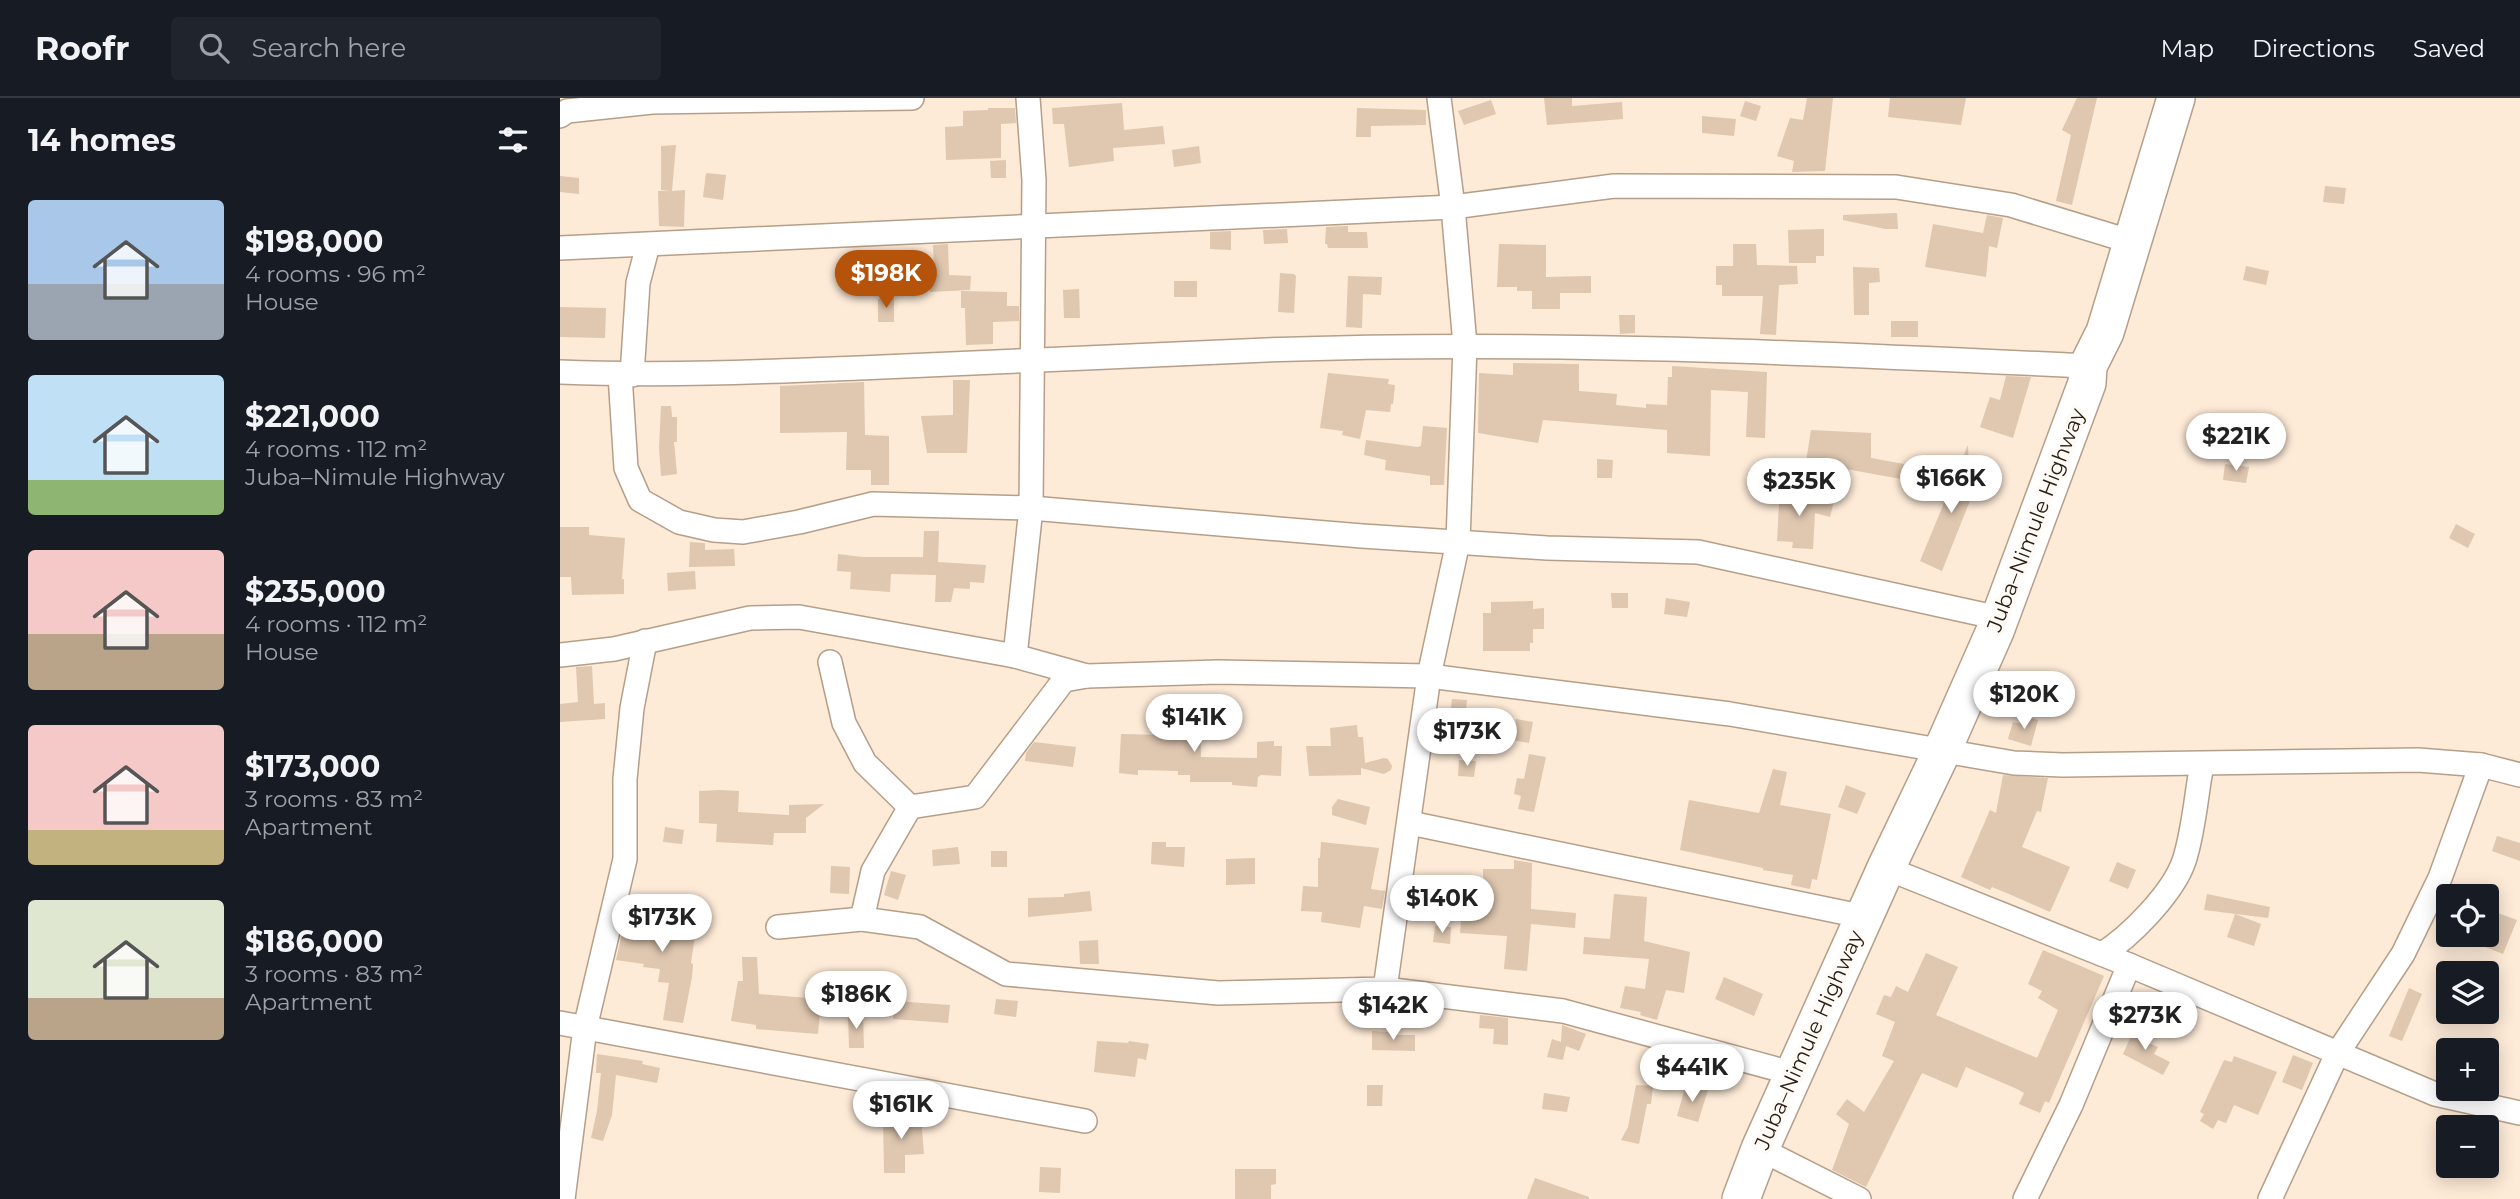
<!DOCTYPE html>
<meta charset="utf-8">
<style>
body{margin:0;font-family:Montserrat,sans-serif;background:#20242c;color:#f1f3f6;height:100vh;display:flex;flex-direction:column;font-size:26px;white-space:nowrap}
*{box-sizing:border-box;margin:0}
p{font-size:23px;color:#9ea1a6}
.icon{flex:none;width:38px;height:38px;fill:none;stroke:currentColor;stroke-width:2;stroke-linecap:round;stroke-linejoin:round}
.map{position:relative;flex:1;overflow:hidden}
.details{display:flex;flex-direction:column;background:#171b24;width:560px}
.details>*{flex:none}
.controls{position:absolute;left:1876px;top:786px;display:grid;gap:14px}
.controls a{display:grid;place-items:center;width:63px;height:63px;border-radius:7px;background:#171b24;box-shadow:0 4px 18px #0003;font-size:35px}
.price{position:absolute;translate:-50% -60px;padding:0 16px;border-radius:24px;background:#fff;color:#222;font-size:23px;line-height:46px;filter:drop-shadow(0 2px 4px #0008)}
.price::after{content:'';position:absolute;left:50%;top:42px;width:21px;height:16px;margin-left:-10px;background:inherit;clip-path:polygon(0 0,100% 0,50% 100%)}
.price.active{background:#b45309;color:#fff}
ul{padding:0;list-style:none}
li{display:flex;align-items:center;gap:21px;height:175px;padding:0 28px}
li span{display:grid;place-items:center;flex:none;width:196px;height:140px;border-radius:7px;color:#555}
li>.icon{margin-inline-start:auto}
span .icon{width:84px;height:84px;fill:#fffc;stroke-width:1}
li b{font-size:30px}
h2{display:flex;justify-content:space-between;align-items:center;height:84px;padding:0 28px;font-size:30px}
header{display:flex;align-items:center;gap:42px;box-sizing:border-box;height:98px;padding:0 35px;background:#171b24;border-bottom:2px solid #363941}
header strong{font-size:33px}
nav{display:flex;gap:38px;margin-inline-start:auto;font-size:24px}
.search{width:490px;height:63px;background:#20242c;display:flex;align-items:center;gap:18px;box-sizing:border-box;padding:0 24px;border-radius:7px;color:#9ea1a6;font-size:26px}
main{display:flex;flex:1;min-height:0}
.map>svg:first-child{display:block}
</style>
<header>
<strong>Roofr</strong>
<div class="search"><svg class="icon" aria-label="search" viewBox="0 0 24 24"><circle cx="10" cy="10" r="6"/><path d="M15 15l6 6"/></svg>Search here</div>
<nav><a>Map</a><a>Directions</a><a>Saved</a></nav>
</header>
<main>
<section class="details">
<h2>14 homes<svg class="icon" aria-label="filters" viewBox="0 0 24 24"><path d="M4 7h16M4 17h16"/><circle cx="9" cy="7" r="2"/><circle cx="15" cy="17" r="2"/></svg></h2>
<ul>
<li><span style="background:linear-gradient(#a9c7e8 60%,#9aa5b1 0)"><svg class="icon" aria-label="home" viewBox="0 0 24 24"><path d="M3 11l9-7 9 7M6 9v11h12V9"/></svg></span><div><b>$198,000</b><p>4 rooms · 96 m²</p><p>House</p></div></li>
<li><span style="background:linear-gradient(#bfe0f5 75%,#8fb573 0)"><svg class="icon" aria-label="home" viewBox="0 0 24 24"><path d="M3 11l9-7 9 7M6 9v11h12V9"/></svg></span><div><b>$221,000</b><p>4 rooms · 112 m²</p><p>Juba–Nimule Highway</p></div></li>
<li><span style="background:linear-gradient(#f6c9c9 60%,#b9a48a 0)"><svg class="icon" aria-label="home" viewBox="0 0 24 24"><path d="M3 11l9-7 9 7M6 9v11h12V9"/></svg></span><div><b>$235,000</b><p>4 rooms · 112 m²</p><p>House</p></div></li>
<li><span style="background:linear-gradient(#f6c9c9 75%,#c2b280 0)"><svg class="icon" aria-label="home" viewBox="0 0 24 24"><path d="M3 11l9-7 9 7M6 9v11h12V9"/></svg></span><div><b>$173,000</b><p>3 rooms · 83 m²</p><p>Apartment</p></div></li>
<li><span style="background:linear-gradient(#dfe7d0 70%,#b9a48a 0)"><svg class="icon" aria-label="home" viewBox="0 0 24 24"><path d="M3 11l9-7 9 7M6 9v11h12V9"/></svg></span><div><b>$186,000</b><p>3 rooms · 83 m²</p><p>Apartment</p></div></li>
</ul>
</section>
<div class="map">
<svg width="1960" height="1101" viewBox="0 0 1960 1101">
<rect width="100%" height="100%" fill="#fdead7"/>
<!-- building -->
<g fill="#dfc7b0">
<path d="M984 0H1012V8L1062 4 1063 21 987 27Z"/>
<path d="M1247 0H1273L1265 73 1232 74 1234 63 1217 58 1230 20 1243 22Z"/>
<path d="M1330 0H1406L1401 27 1328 19Z"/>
<path d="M1517 0H1537L1512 107 1496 103 1511 37 1502 32Z"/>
<path d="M931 2 936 16 904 27 898 13Z"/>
<path d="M1185 3 1201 8 1196 23 1180 18Z"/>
<path d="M562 5 564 32 603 28 605 46 553 50 554 63 509 69 504 26H493L492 10Z"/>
<path d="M428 10H455L456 25 441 26V60L386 62 385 29 403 28V13L428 12Z"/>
<path d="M797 10 866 12V27L811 28V39H796Z"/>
<path d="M1142 18 1176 21 1174 38 1142 35Z"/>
<path d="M116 47 112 93 125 92 124 129 99 128 98 93H109L101 92V48Z"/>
<path d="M639 48 641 65 614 69 612 52Z"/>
<path d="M446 62V80H431L430 63Z"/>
<path d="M146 75 166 77 163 102 143 99Z"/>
<path d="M0 78 19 80V96L0 94Z"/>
<path d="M1765 88 1786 90 1784 106 1763 104Z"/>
<path d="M1337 115 1338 131H1325L1283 122V117Z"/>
<path d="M1427 117 1443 120 1437 150 1429 148 1426 179 1365 169 1373 126 1423 135Z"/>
<path d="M788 128V134H807L808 150H768L767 146H765L766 129Z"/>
<path d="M727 131 728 145 704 146 703 132Z"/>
<path d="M1264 131V158H1256V165H1229L1228 132Z"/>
<path d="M671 133V152L650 151V134Z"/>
<path d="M388 146 389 177 411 178 410 192 370 194 369 171H374L373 147Z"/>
<path d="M939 146 986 147V179L1031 178V195H1000V211H972V193H957V189H937Z"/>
<path d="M1173 146H1196L1197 167 1237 168 1238 186 1219 187 1216 237 1200 236 1203 198H1162V187H1156V168H1173Z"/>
<path d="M1686 168 1709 173 1706 187 1683 182Z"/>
<path d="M1293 169 1319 170 1320 184 1309 185V217H1294Z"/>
<path d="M720 175 734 176 736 178 734 215 718 214Z"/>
<path d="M788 178 822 179 821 197 803 196 802 230 786 229Z"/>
<rect x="614" y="183" width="23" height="16"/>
<path d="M519 191 520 220H504L503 192Z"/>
<path d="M401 193 447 194V208H459V223L433 224V246L406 247 405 210H401Z"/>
<path d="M334 200V224H318V201Z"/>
<path d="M0 209 46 210 45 240 0 239Z"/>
<path d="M1059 217H1075V235L1060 236Z"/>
<rect x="1331" y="223" width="27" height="16"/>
<path d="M953 265 1019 266V293L1057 296 1056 307 1086 310V306L1107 307 1108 279H1112V268L1207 274 1205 340 1186 339 1188 294 1151 292 1150 358 1107 355V332L983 322 978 345 918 335 919 275 953 277Z"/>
<path d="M768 275 829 281 828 286 835 287 833 306H831L830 314 806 312 800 341 782 337 783 333 760 330Z"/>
<path d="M1446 278 1471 279 1453 340 1420 329 1430 299 1440 302Z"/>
<path d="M393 282H410L407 355H367L361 318 393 317Z"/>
<path d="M304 284 305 337 329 338V387H311V372H286L287 334 220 335V288Z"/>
<path d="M101 308H111L112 319H117V344H114L117 376 101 378 99 350Z"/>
<path d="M863 328 887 330 884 387H870V378L825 372 826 362 804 357 806 342 857 349 861 348Z"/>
<path d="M1251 332 1311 335V360L1344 366 1341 381 1286 371 1285 381 1267 379 1268 374 1245 370Z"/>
<path d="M1408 347 1409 370 1421 375 1382 473 1360 463Z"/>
<path d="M1037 361 1053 362 1052 380H1037Z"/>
<path d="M1665 366 1689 369 1686 385 1663 382Z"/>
<path d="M1220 388 1236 389 1235 401 1274 403 1270 419 1255 415 1253 451 1232 450 1233 444 1217 443Z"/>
<path d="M1896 426 1915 436 1908 450 1889 440Z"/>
<path d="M0 429H29V437L65 440 62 481H64V496L12 497 11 479H0Z"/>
<path d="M364 433H379L378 464 426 467 424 485 410 484V491L394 490 391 504H375L376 477 331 476 330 494 290 491 291 474 277 473 278 456 302 459H363Z"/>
<path d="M130 444 145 445V452L174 451 175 468 129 469Z"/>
<path d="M135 473 136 491 108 493 107 475Z"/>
<path d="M1051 495H1068V510H1052Z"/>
<path d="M1106 500 1130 504 1127 519 1104 516Z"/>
<path d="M973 503V511L984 510V531H973V545H970V553H923V515H931V504Z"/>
<path d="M32 568 34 606 45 605V621L0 624V606L18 604 16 569Z"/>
<path d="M892 601 907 602 905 620 890 619Z"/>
<path d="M621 605H640L641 659 697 660V644L714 643V648H722L721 678 701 677 698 679 697 689 672 687V684H630V677H618V673L578 672V677L559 675 561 636 607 637V615H622Z"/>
<path d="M1464 618 1478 622 1471 648 1448 641 1453 624 1462 626Z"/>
<path d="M956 621 973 624 969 645 952 642Z"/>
<path d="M797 627 798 639H803L805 665 824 660 828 661 832 668 831 672 824 676 801 670V677L749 678 746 648H771L770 630Z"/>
<path d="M474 644 516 649 513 669 465 663 466 655Z"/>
<path d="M969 656 986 659 974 714 958 711 961 698 954 696 957 680 964 681Z"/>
<path d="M899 662 916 663 914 679 898 678Z"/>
<path d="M1213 671 1227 674 1220 707 1271 716 1257 782 1252 781 1250 791 1231 787 1233 777 1203 772V770L1120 752 1129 702 1199 715Z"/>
<path d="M1443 677 1488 680 1481 714 1477 713 1462 749 1510 769 1490 814 1449 796 1432 789 1430 792 1401 779 1430 712 1436 715Z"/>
<path d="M1286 687 1306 695 1297 716 1278 709Z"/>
<path d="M159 692 179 693 178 714 229 717V707L264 706 246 720V735H214L213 747 156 744 157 726 139 725V693Z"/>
<path d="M778 701 810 709 806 727 772 717V709Z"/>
<path d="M105 729 124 732 122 746 103 744Z"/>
<path d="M1937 738 1960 745V763L1932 753Z"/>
<path d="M592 744H606V749H625L624 769 591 766Z"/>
<path d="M761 744 819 750 811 791 825 793 822 811 804 808 800 830 761 824 762 814 741 813 743 788 758 789V760H760Z"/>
<path d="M398 749 400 766 373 768 372 752Z"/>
<rect x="431" y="753" width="16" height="16"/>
<path d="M695 760V786L666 787V761Z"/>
<path d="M954 762 972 765 971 811 1016 815 1015 830 971 826 967 873 944 871 947 838 900 835 903 800 923 802V771H954Z"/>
<path d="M1557 764 1576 772 1568 791 1549 783Z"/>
<path d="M271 768 290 769 289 796 270 795Z"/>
<path d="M331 773 346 777 338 802 324 797Z"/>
<path d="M530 793 532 813 468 819V800L504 799V796Z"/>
<path d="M1054 796 1087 799 1084 843 1130 854 1124 895 1106 892 1097 922 1080 917 1081 914 1060 910 1065 888 1085 891 1089 861 1023 856 1024 839 1050 841Z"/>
<path d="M1647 796 1710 809 1708 820 1644 812Z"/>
<path d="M1927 811 1957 822 1943 856 1920 847 1927 836Z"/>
<path d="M67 814 120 819V821L137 823 131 865 133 866 132 879 123 925 103 922 109 885 98 884 100 871 83 869 84 866 56 862Z"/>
<path d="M1675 816 1701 826 1694 848 1667 839Z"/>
<path d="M875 828 891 829 890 846 873 844Z"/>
<path d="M538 842 539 866H520L519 843Z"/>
<path d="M1483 852 1544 878 1489 1005 1485 1003 1480 1015 1459 1006 1464 995 1457 991 1406 969 1397 990 1362 975 1306 1089 1272 1072 1289 1026 1276 1016 1287 1001 1304 1014 1334 963 1322 958 1335 924 1316 916 1324 897 1331 899 1336 888 1348 894 1366 855 1398 869 1376 917 1477 960 1498 912 1478 900 1482 893 1468 886Z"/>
<path d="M182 859H197L199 896 261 901 258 936 196 931V927L171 923 178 883H183Z"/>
<path d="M1164 879 1203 896 1194 918 1155 901Z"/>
<path d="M1849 890 1862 896 1842 943 1829 938Z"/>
<path d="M436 901 458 903 456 919 434 916Z"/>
<path d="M334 903 390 907 388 925 333 921Z"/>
<path d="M303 915 304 950H289L288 916Z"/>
<path d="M920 917 948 920V947L933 946 934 931 919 930Z"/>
<path d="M1002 927 1026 936 1019 953 1006 948 1003 962 987 959 992 941 1001 944Z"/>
<path d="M1575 929 1590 936 1586 944 1598 949 1594 956 1610 964 1603 977 1563 956Z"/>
<path d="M812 933 830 934V937H855V953L812 952Z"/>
<path d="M537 943 568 945 569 943 589 946 586 962 578 960 575 979 534 974Z"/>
<path d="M37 956 83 963 82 966 100 970 97 985 56 977 52 1017 43 1043 31 1040 37 1013 41 975H36Z"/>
<path d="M1733 957 1753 965 1742 992 1722 984Z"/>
<path d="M1674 958 1717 974 1698 1017 1674 1007 1666 1025 1658 1022 1653 1031 1640 1023 1644 1016 1640 1014 1664 962 1672 964Z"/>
<path d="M807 987H823L822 1008H807Z"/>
<path d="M1076 987 1093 988 1091 1006H1087L1079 1046 1061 1042 1068 1029Z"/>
<path d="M1125 990 1148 992 1138 1024 1117 1018Z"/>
<path d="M984 995 1010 999 1007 1014 982 1011Z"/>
<path d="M323 1017 361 1019 364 1056 345 1057V1075H324Z"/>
<path d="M480 1069 501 1070 500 1095 479 1094Z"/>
<path d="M675 1071H716V1086L711 1087V1101H675Z"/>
<path d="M975 1080 1029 1099V1101H967Z"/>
</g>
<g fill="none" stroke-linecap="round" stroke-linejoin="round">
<!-- street casing -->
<g stroke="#b69f89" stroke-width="26">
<g id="street">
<path d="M0 18 7 13 92 4 352 0"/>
<path d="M0 150 893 109 1054 88 1336 89 1451 107 1572 144"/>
<path d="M0 274C100 278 200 274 300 270 435 265 571 257 706 252 981 242 1254 255 1528 268"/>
<path d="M60 277 66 370 80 402 119 424 154 432 183 434 239 424 313 406 471 410 802 438 987 450 1138 454 1439 520"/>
<path d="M72 277 78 185 88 147"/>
<path d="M0 557 54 551 190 520 239 519 455 558 527 578 658 574 869 578 1170 616 1454 665 1503 667 1858 662 1921 667 1960 677"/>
<path d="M455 558 471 410 474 82 468 0"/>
<path d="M270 564 284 625 305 665 350 709"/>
<path d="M850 725 1305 819"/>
<path d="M1326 770 1569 867 1875 996 1960 1015"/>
<path d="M302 821 313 773 350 709 415 699 504 582 527 578"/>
<path d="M218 829 302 821 360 829 446 876 658 895 825 891 869 578 898 444 905 247 893 109 879 0"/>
<path d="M1542 856C1570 839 1613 795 1624 763 1634 733 1636 697 1642 666"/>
<path d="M825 891 1003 913 1235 976"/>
<path d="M0 925 525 1023"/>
<path d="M1200 1051 1299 1101"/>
<path d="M3 1101 25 930 65 761V681L72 610 85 543"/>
<path d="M1465 1101 1511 1007 1569 867"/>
<path d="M1710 1101 1777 956 1843 856 1880 780 1921 667"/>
</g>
</g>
<!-- primary casing -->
<g stroke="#b69f89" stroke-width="40">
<path id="primary" d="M1181 1101 1200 1051 1326 770 1382 653 1435 533 1527 285 1528 268 1545 234 1616 0"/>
</g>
<!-- street -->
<use href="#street" stroke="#fff" stroke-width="23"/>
<!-- primary -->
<use href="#primary" stroke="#fff" stroke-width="37"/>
</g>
<g text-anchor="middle" stroke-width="7" stroke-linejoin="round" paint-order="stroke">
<!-- street labels -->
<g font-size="21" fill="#261d15" stroke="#fffaf5">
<text transform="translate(1476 422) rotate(-69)" y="7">Juba–Nimule Highway</text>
<text transform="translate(1249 942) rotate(-66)" y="7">Juba–Nimule Highway</text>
</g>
</g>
</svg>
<div class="controls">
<a><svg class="icon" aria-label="locate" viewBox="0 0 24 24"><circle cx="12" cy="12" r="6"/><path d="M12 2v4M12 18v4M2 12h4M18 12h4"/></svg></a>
<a><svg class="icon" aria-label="layers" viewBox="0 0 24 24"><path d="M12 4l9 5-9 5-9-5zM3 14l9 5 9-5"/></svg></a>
<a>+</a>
<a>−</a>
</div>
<b class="price active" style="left:326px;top:212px">$198K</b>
<b class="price" style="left:1676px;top:375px">$221K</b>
<b class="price" style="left:1391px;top:417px">$166K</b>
<b class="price" style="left:1239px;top:420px">$235K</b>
<b class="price" style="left:1464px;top:633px">$120K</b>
<b class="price" style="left:634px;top:656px">$141K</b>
<b class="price" style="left:907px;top:670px">$173K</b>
<b class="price" style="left:882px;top:837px">$140K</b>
<b class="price" style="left:102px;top:856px">$173K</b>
<b class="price" style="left:296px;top:933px">$186K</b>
<b class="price" style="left:833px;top:944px">$142K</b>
<b class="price" style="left:1585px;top:954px">$273K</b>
<b class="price" style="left:1132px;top:1006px">$441K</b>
<b class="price" style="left:341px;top:1043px">$161K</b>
</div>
</main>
